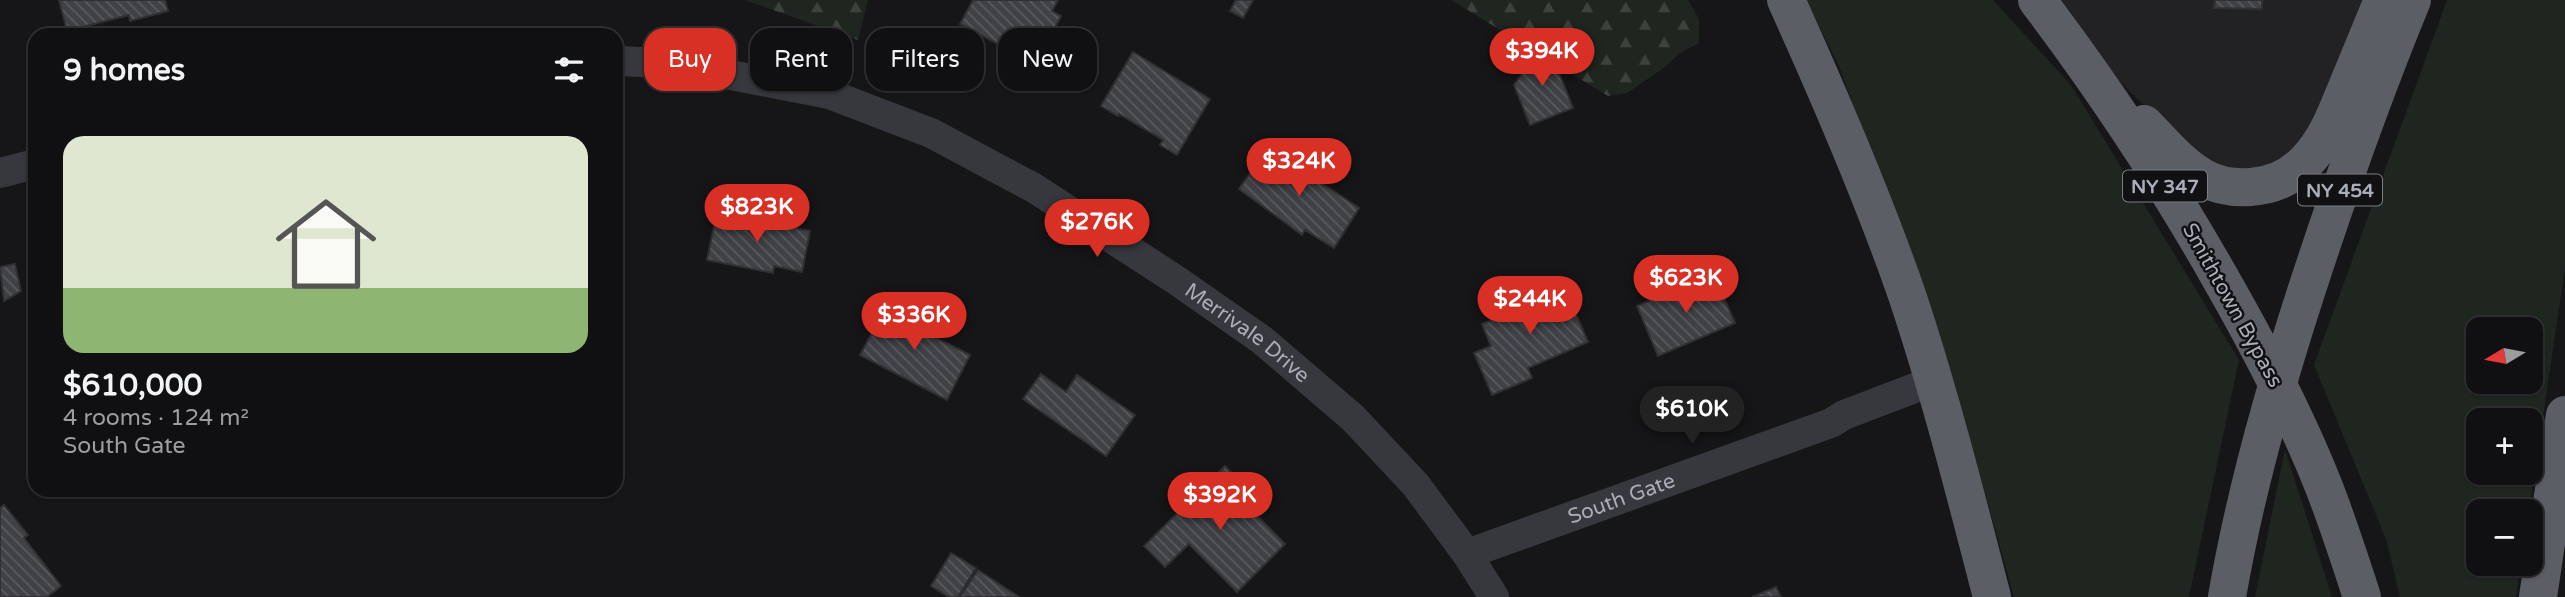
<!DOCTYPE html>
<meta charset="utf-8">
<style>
body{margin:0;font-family:"Varela Round",sans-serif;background:#19191b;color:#f1f3f6;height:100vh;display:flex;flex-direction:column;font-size:26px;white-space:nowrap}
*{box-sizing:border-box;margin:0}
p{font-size:23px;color:#9c9d9f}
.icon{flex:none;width:38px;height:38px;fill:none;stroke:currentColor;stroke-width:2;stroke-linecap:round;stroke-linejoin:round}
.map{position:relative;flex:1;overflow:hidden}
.sheet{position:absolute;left:28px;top:28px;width:595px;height:469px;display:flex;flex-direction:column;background:#101012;border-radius:21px;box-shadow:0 2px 5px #0004,0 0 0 2px #303032}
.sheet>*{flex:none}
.top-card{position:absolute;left:644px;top:28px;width:665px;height:63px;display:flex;gap:14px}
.needle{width:46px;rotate:260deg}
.controls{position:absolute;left:2466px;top:317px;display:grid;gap:14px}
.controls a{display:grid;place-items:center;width:77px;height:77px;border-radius:14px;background:#101012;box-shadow:0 2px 5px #0004,0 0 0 2px #303032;font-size:35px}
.price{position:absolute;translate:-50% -60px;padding:0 16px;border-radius:24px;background:#d93025;color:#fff;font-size:23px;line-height:46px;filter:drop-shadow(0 2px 4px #0008)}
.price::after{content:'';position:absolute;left:50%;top:42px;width:21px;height:16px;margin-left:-10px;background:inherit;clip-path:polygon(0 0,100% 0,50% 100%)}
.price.selected{background:#222;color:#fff}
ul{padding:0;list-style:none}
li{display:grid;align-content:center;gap:14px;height:371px;padding:0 35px}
li span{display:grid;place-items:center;height:217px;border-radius:21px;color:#555}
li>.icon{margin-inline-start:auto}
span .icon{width:126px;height:126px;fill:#fffc;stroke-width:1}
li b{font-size:30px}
h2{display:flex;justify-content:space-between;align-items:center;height:84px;padding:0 35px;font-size:30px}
.chip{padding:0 24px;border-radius:21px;background:#101012;box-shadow:0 2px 5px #0004,0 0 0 2px #303032;font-size:24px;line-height:63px}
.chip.selected{background:#d93025;color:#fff}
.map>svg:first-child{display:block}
</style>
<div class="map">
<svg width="2565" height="597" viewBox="0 0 2565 597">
<defs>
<pattern id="forest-firs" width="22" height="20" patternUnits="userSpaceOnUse" patternTransform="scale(1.75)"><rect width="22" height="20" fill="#1e261f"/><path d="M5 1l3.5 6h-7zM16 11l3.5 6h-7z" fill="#3c433d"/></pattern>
<pattern id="building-back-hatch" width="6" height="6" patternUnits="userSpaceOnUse" patternTransform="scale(1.75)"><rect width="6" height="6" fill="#404145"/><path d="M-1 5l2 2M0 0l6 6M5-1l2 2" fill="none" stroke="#595a5e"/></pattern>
</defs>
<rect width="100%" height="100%" fill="#161618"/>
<!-- built -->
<path fill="#222225" d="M2044 0H2372L2297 148 2256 173 2224 174 2182 142 2062 26Z"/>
<!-- grass -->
<g fill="#1e261f" fill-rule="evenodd">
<path d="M1806 0H1993L2071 85 2239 360 2189 597H2014L1955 385 1839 66Z"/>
<path d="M2447 0H2565V268L2529 511H2478V564H2521L2516 597H2400L2386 539 2314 365ZM2530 329V382H2478V329ZM2478 420H2530V472H2478Z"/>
<path d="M2285 449 2332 597H2255Z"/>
</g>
<!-- forest -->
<g fill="url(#forest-firs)">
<path d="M745 0H868L858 40Z"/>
<path d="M1451 0H1688L1699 19V43L1680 53 1665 67 1627 93 1608 96Z"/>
</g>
<!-- building -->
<g fill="url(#building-back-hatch)" stroke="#303034" stroke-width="2">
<path d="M59 0H165L168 11 130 21 129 15 67 31Z"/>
<path d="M973 0H1058L1052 11 1061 16 1036 64 960 24Z"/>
<path d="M1236 0H1253L1243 18 1230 11Z"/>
<path d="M2215 0H2262V9L2214 8Z"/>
<path d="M1546 40 1573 108 1530 125 1514 85Z"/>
<path d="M1133 52 1210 99 1177 155 1160 145 1163 140 1119 114 1118 116 1101 106Z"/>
<path d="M1268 147 1359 208 1334 248 1305 230 1302 235 1239 189Z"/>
<path d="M717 212 810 231 802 272 774 266 773 273 707 260Z"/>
<path d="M15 264 21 291 4 301 0 267Z"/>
<path d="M1713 273 1735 323 1658 356 1637 306Z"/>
<path d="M1560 277 1588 342 1528 368 1532 378 1492 395 1474 353 1491 346 1482 324 1528 304 1524 293Z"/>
<path d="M889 301 921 318 915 327 970 355 947 400 860 355Z"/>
<path d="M1041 374 1066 392 1077 375 1135 415 1106 456 1023 399Z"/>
<path d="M1225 466 1251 492 1242 500 1285 544 1237 592 1189 544 1165 567 1144 546Z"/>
<path d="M4 505 28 535 24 538 61 586 47 597H0V508Z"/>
<path d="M951 553 976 568 958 597H949L931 586Z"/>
<path d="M978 570 1019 597H960Z"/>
<path d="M1776 587 1781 597H1752Z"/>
</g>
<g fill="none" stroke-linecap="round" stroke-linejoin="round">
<!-- minor -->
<g stroke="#37383d" stroke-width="30">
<path id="s1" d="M616 61 669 63 829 94 931 133 1034 188 1176 280 1262 340 1353 418 1415 484 1467 554 1494 597"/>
<path d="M0 173 35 164"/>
<path id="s2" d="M1467 554 1831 423 1844 415 1933 381"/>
</g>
<!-- trunk -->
<g stroke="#5b5e65" stroke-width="38">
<path d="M1786 0C1830 97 1872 194 1907 295 1940 394 1966 496 1992 597"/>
<path d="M2037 0C2103 87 2164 179 2218 274 2257 342 2295 413 2324 487 2338 523 2350 560 2362 597"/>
<path d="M2144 124C2162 142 2181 166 2204 178 2218 186 2235 188 2251 187 2311 183 2330 129 2350 80 2361 53 2372 27 2383 0"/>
<path d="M2227 597C2245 492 2274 390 2307 289 2339 191 2373 95 2412 0"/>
<path d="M2538 597 2565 415"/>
</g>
</g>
<g text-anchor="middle" stroke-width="5" stroke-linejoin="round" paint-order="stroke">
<!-- shield labels -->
<g fill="#111113" stroke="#7b7e86" stroke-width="2">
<rect x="2123" y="170.5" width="84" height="31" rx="5"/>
<rect x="2298" y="174.5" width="84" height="31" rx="5"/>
</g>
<g font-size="19" font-weight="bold" fill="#a8adb8">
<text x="2165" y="193">NY 347</text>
<text x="2340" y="197">NY 454</text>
</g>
<!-- street labels -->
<g font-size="21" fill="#a8adb8" stroke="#111113">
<text transform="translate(2233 305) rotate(61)" y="7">Smithtown Bypass</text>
<text dy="7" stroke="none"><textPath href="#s1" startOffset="700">Merrivale Drive</textPath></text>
<text dy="7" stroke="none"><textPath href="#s2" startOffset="164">South Gate</textPath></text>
</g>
</g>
</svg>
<div class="controls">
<a><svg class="needle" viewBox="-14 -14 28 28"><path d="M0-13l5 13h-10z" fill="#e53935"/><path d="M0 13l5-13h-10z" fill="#9c9d9f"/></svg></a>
<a>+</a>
<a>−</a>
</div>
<b class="price" style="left:1542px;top:88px">$394K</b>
<b class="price" style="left:1299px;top:198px">$324K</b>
<b class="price" style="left:757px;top:244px">$823K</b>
<b class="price" style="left:1097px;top:259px">$276K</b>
<b class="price" style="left:1686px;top:315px">$623K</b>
<b class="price" style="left:1530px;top:336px">$244K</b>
<b class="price" style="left:914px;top:352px">$336K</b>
<b class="price selected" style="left:1692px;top:446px">$610K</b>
<b class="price" style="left:1220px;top:532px">$392K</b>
<div class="top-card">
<a class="chip selected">Buy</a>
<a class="chip">Rent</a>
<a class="chip">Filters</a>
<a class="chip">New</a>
</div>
<section class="sheet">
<h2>9 homes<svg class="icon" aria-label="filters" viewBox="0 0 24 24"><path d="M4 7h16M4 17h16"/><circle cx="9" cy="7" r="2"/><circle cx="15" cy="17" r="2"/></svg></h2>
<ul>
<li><span style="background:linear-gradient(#dfe7d0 70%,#8fb573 0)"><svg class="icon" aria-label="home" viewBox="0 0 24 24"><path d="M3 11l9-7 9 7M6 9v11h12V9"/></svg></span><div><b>$610,000</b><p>4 rooms · 124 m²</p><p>South Gate</p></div></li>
</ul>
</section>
</div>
